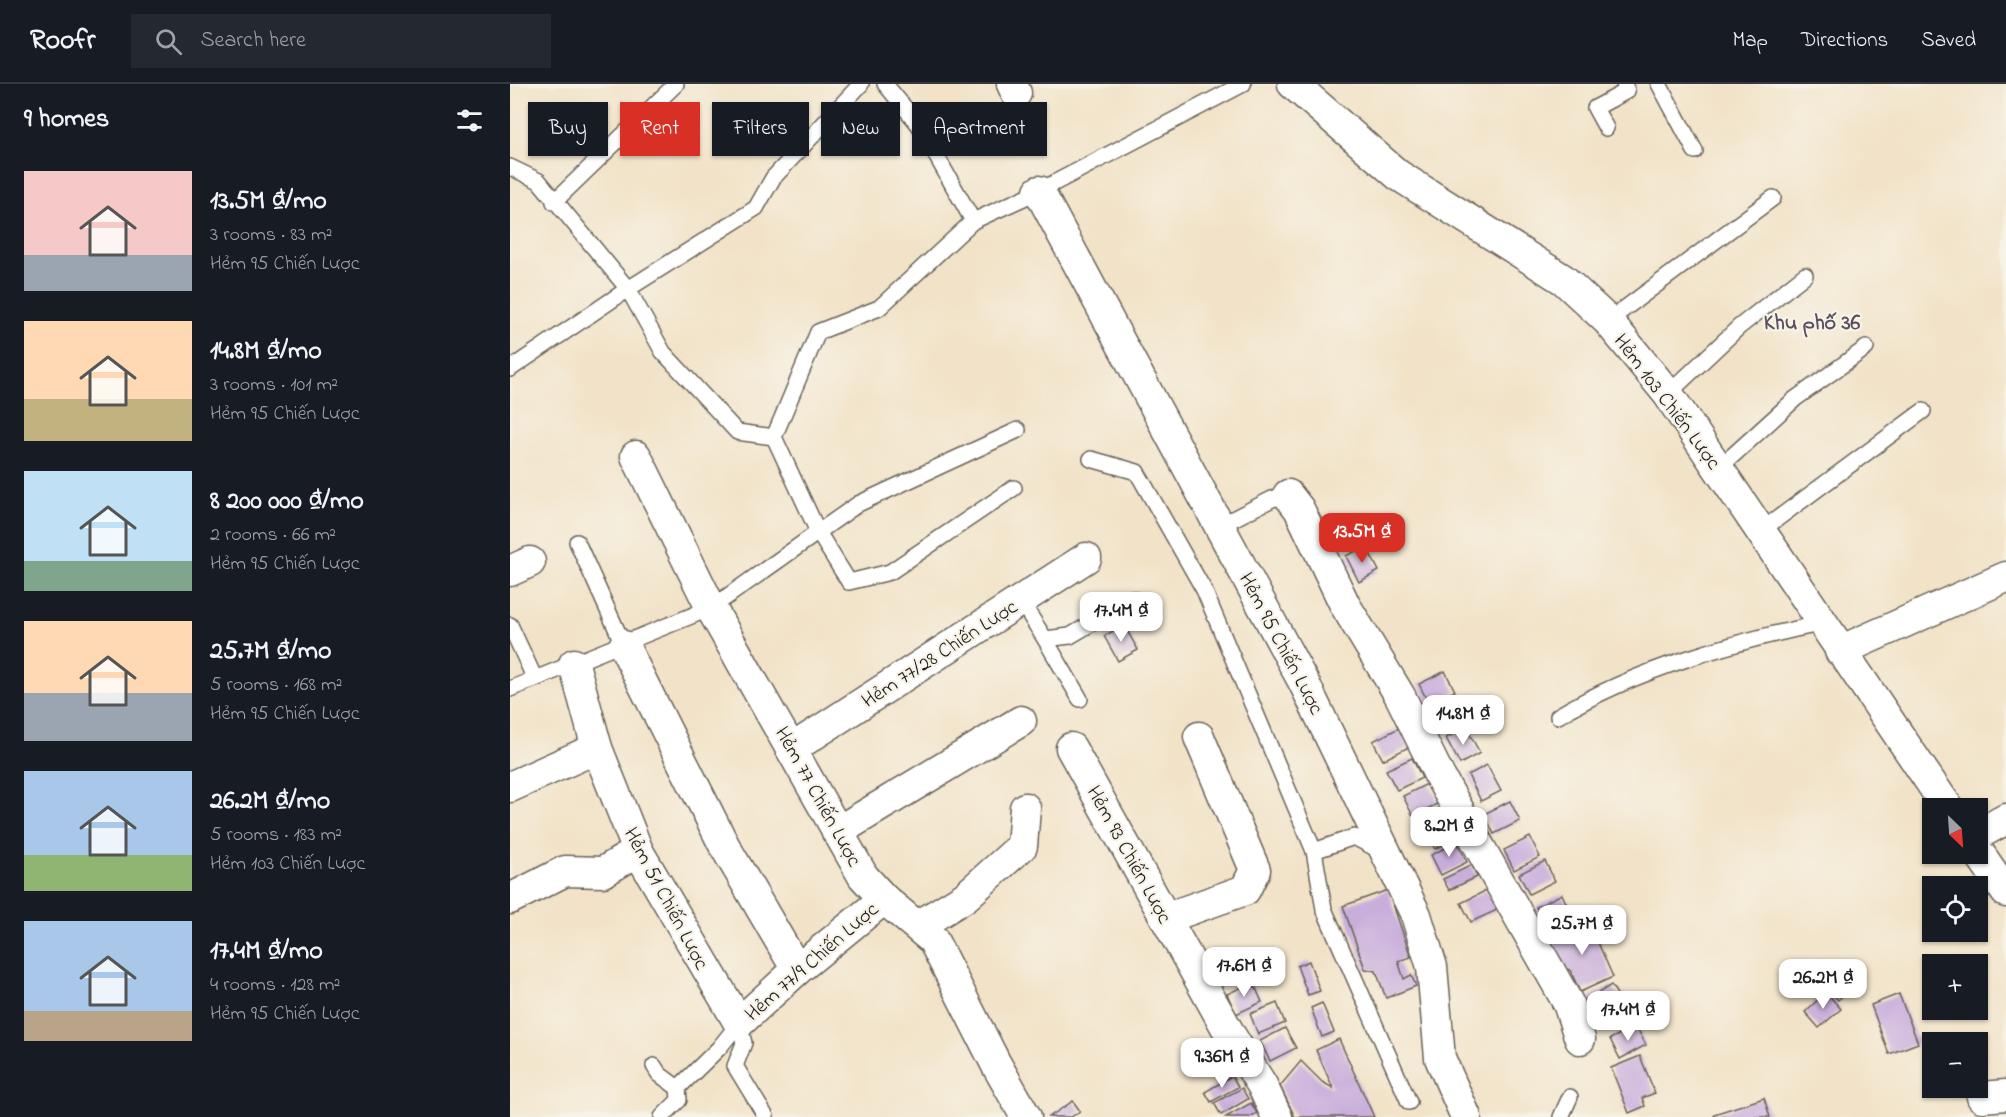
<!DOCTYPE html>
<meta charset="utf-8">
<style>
body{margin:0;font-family:"Indie Flower",sans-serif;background:#242831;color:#f1f3f6;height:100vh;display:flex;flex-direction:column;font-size:22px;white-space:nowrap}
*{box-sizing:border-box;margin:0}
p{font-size:20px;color:#9ea1a6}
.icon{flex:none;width:33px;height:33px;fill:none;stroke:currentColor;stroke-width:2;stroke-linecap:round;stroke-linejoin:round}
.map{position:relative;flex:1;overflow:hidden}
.side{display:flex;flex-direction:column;background:#171b24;width:510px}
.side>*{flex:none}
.guide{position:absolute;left:18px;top:18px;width:570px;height:54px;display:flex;gap:12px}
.needle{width:39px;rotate:155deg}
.tools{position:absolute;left:1412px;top:714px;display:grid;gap:12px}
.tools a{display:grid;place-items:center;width:66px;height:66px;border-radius:0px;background:#171b24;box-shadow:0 2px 4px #0004;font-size:30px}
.price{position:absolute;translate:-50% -51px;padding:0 14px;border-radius:12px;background:#fff;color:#222;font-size:20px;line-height:39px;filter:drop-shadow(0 2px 3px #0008)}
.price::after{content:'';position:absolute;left:50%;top:36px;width:18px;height:14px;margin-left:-9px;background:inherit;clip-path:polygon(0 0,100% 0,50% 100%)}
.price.active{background:#d93025;color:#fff}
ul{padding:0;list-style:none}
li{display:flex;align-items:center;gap:18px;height:150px;padding:0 24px}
li span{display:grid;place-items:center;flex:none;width:168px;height:120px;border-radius:0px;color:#555}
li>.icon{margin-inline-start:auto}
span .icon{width:72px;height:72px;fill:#fffc;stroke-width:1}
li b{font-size:26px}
h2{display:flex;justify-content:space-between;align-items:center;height:72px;padding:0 24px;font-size:26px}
.tag{padding:0 21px;border-radius:0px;background:#171b24;box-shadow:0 2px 4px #0004;font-size:21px;line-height:54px}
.tag.active{background:#d93025;color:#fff}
header{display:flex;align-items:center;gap:36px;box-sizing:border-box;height:84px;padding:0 30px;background:#171b24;border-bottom:2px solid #363941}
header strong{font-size:28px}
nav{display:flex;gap:33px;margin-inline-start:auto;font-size:21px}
.search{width:420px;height:54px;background:#242831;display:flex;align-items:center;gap:15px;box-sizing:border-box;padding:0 21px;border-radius:0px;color:#9ea1a6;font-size:22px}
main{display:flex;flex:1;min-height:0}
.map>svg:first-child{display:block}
</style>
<header>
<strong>Roofr</strong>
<div class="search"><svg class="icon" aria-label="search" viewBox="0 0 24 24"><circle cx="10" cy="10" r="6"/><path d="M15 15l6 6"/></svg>Search here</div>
<nav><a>Map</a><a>Directions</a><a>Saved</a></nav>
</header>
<main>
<section class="side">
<h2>9 homes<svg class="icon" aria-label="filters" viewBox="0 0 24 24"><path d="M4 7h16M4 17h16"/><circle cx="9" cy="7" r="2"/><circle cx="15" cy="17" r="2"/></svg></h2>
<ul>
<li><span style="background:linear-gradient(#f6c9c9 70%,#9aa5b1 0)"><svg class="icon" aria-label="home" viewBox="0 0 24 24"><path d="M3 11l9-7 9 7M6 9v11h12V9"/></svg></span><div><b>13.5M ₫/mo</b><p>3 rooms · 83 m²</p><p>Hẻm 95 Chiến Lược</p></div></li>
<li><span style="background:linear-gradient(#ffd9b3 65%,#c2b280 0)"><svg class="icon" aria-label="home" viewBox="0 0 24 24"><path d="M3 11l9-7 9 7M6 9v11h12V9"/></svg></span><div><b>14.8M ₫/mo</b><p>3 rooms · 101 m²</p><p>Hẻm 95 Chiến Lược</p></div></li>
<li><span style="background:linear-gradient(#bfe0f5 75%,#7fa58c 0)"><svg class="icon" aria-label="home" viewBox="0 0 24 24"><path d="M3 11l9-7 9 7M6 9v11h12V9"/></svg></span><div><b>8 200 000 ₫/mo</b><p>2 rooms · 66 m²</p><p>Hẻm 95 Chiến Lược</p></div></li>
<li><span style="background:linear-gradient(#ffd9b3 60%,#9aa5b1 0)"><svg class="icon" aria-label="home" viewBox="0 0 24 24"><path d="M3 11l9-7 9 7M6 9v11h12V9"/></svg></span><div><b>25.7M ₫/mo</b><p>5 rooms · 168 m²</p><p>Hẻm 95 Chiến Lược</p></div></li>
<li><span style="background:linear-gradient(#a9c7e8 70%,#8fb573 0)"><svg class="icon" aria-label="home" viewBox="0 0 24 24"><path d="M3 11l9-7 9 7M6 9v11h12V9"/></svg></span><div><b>26.2M ₫/mo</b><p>5 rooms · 183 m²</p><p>Hẻm 103 Chiến Lược</p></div></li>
<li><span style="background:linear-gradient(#a9c7e8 75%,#b9a48a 0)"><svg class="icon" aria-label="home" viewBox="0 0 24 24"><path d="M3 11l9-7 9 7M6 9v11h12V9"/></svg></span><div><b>17.4M ₫/mo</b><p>4 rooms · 128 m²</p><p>Hẻm 95 Chiến Lược</p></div></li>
</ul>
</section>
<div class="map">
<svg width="1496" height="1033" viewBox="0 0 1496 1033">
<rect width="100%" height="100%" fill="#f7f3e8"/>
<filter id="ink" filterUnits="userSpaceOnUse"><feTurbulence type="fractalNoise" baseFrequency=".0167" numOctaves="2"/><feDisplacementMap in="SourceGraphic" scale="12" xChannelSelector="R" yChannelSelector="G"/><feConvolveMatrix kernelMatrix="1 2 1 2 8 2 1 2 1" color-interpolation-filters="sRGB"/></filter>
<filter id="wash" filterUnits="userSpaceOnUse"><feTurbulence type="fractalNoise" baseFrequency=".008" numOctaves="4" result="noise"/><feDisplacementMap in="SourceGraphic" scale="24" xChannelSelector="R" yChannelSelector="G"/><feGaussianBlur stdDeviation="1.35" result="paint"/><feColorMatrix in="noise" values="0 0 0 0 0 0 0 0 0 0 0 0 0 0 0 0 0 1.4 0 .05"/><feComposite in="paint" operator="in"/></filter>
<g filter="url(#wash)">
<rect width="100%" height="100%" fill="#f2e3c8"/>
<g id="blocks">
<!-- building -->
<g fill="#c9aedc">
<path d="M856 462 869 487 849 498 836 472Z"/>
<path d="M614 541 628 566 608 577 594 552Z"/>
<path d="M935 587 945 607 919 620 909 600Z"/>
<path d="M941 613 955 638 934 649 921 623Z"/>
<path d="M889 644 899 663 873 676 863 657Z"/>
<path d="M956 644 970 669 950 680 936 654Z"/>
<path d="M902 674 912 694 887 706 876 686Z"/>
<path d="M977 681 991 707 971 717 958 691Z"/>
<path d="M919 699 929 719 903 732 893 712Z"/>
<path d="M1000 717 1010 737 984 750 974 730Z"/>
<path d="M941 732 951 752 925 765 915 746Z"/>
<path d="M1020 753 1030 773 1004 786 994 766Z"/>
<path d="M947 758 957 778 931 791 921 771Z"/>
<path d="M1035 777 1045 797 1019 810 1009 790Z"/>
<path d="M962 781 967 793 939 806 933 795Z"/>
<path d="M878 806 901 873 888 877 894 895 901 891 906 902 876 914 866 887 855 885 833 822Z"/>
<path d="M977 806 987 826 961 838 951 819Z"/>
<path d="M1052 810 1061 830 1036 843 1026 823Z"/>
<path d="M1078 836 1103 893 1070 908 1060 886 1053 884 1039 853Z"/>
<path d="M799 877 810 907 798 911 787 882Z"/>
<path d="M1325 880 1345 900 1328 916 1308 895Z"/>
<path d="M743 898 752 918 726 930 717 910Z"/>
<path d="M1101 901 1113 919 1089 935 1077 916Z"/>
<path d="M1316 908 1331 925 1309 944 1295 928Z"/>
<path d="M1389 910 1408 959 1379 970 1361 921Z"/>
<path d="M767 919 775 939 748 950 740 930Z"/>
<path d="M812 919 824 948 812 953 801 924Z"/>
<path d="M1121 921 1127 932 1100 947 1093 936Z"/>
<path d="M1126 942 1136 961 1110 975 1100 955Z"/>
<path d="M775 944 786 964 760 977 750 957Z"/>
<path d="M829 955 864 1033H785L770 1002 791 977 812 998 823 1004 806 966Z"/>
<path d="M1130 972 1145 1009 1132 1014 1135 1022 1119 1029 1101 984Z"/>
<path d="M722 992 728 1003 701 1018 695 1008Z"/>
<path d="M732 1004 738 1015 711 1031 704 1019Z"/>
<path d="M1254 1014 1260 1033H1204V1030Z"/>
<path d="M563 1017 570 1027 561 1033H539Z"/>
<path d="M741 1019 747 1029 740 1033H716Z"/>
</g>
</g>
</g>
<g filter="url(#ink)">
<use href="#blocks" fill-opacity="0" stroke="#676258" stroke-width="1.5"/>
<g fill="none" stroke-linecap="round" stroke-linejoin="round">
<!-- service casing -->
<g stroke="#676258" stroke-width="18">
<g id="service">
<path d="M375 0 409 41 463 137"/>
<path d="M1149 0 1185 67"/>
<path d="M1096 44 1085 24 1117 7 1114 0"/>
<path d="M0 83 29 97 118 205 153 268 227 348 264 353 308 448 339 498 380 488 504 404"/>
<path d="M44 118 166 0"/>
<path d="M1098 237 1263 114"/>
<path d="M0 285 118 205 246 124 263 94 351 0"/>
<path d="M1158 310 1229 243 1295 191"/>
<path d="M264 353 308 248 369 224 463 137 529 107 733 0"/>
<path d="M581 375 627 388 694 506 804 767 814 825 899 1018"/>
<path d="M1209 384 1285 315 1356 264"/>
<path d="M709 442 762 415 778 411"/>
<path d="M1252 446 1413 327"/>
<path d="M67 458 114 562"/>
<path d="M510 516 535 555 560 552 623 515"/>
<path d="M0 541 25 595"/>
<path d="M535 555 570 615"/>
<path d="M0 605 201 524 348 420 508 346"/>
<path d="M1048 632C1124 586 1228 556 1315 539"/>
<path d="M804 767 844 753 871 767"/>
<path d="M229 939 234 959 225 982 256 1033"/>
<path d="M144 982 149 990 168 1004"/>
<path d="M152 1033 169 1016 168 1004 209 964 229 939"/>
<path d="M1051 1033 1060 1013"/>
</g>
</g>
<!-- minor casing -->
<g stroke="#676258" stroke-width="33">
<g id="minor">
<path d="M502 0 506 9"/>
<path d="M783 0 888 91 1054 196 1098 237 1158 310 1438 724"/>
<path d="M529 107 795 601 906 831 922 883 930 974 956 1033"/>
<path d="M126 372 201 524 353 792 374 815 423 856 486 980 516 1033"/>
<path d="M778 411 789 425 835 521 890 612 930 693 1058 919 1070 955"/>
<path d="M0 487 20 478"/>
<path d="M114 562 214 761 287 886"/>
<path d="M1330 567 1496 493"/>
<path d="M64 580 87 664 128 767 229 939 287 886 374 815"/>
<path d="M283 664 576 474"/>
<path d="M561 664 721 952 752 1001 767 1033"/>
<path d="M0 703 87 664"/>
<path d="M327 748 511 637"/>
<path d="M1467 751 1496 735"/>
<path d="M1467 766 1496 808"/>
<path d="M0 815 55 787 93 788 128 767"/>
<path d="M656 834 735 806 745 786 689 653"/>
<path d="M408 842 455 813 512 762 515 724"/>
<path d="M1472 1013 1496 1011"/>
</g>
</g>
<!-- service -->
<use href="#service" stroke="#fff" stroke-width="15"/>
<!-- minor -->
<use href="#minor" stroke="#fff" stroke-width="30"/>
</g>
</g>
<g text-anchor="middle" stroke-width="4.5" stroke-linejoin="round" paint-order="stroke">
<!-- street labels -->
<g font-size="21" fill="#1c1c1c" stroke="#f7f3e8">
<text transform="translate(1158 317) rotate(53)" y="7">Hẻm 103 Chiến Lược</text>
<text transform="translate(772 559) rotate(62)" y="7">Hẻm 95 Chiến Lược</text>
<text transform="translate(429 569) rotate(-33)" y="7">Hẻm 77/28 Chiến Lược</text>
<text transform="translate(309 712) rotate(61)" y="7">Hẻm 77 Chiến Lược</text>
<text transform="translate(620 770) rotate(61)" y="7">Hẻm 93 Chiến Lược</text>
<text transform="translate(157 814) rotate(62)" y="7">Hẻm 51 Chiến Lược</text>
<text transform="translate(301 877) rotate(-41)" y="7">Hẻm 77/9 Chiến Lược</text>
</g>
<!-- neighbourhood labels -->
<g font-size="22" font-weight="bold" fill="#594f5f" stroke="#f7f3e8">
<text x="1302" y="245">Khu phố 36</text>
</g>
</g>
</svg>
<div class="tools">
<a><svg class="needle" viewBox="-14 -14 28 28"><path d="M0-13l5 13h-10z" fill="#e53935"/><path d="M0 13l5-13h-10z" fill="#9ea1a6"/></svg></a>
<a><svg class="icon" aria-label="locate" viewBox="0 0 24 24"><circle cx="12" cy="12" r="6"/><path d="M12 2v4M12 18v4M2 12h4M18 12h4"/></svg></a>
<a>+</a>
<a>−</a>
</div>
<b class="price active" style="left:852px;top:480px">13.5M ₫</b>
<b class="price" style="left:611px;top:559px">17.4M ₫</b>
<b class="price" style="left:953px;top:662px">14.8M ₫</b>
<b class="price" style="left:939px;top:774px">8.2M ₫</b>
<b class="price" style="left:1072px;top:872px">25.7M ₫</b>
<b class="price" style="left:734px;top:914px">17.6M ₫</b>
<b class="price" style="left:1313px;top:926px">26.2M ₫</b>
<b class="price" style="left:1118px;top:958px">17.4M ₫</b>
<b class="price" style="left:712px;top:1005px">9.36M ₫</b>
<div class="guide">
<a class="tag">Buy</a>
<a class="tag active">Rent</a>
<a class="tag">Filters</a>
<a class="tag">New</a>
<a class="tag">Apartment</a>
</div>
</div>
</main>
